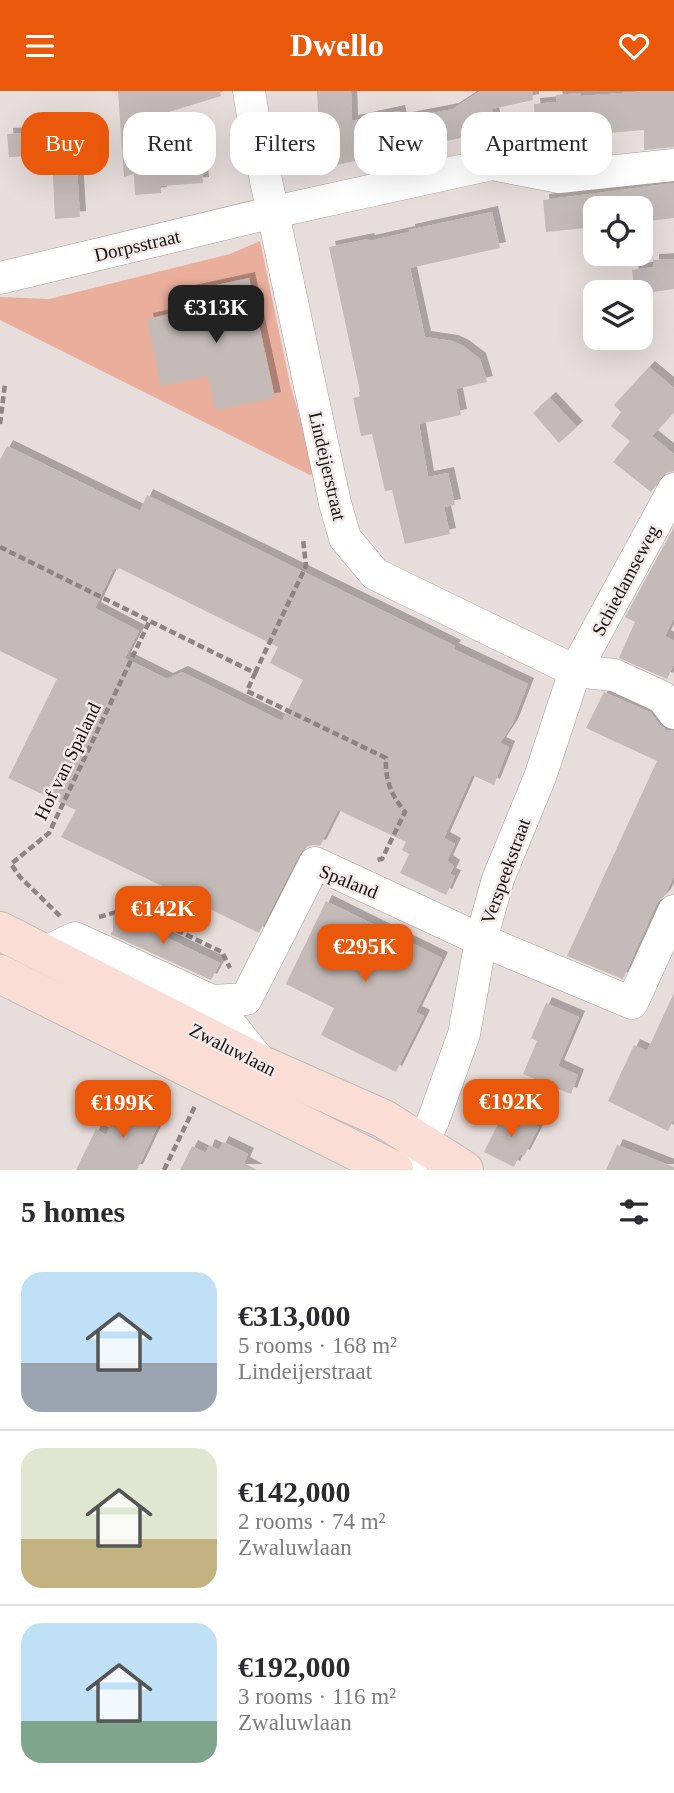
<!DOCTYPE html>
<meta charset="utf-8">
<style>
body{margin:0;font-family:"Times New Roman",serif;background:#f2f2f3;color:#2b2b33;height:100vh;display:flex;flex-direction:column;font-size:26px;white-space:nowrap}
*{box-sizing:border-box;margin:0}
p{font-size:23px;color:#7c7c81}
.icon{flex:none;width:38px;height:38px;fill:none;stroke:currentColor;stroke-width:2;stroke-linecap:round;stroke-linejoin:round}
.map{position:relative;height:1079px;overflow:hidden}
.details{display:flex;flex-direction:column;background:#fff;flex:1}
.details>*{flex:none}
.guide{position:absolute;left:21px;top:21px;width:634px;height:63px;display:flex;gap:14px}
.fabs{position:absolute;left:583px;top:105px;display:grid;gap:14px}
.fabs a{display:grid;place-items:center;width:70px;height:70px;border-radius:14px;background:#fff;box-shadow:0 7px 28px #0002;font-size:35px}
.price{position:absolute;translate:-50% -60px;padding:0 16px;border-radius:14px;background:#ea580c;color:#fff;font-size:23px;line-height:46px;filter:drop-shadow(0 2px 4px #0008)}
.price::after{content:'';position:absolute;left:50%;top:42px;width:21px;height:16px;margin-left:-10px;background:inherit;clip-path:polygon(0 0,100% 0,50% 100%)}
.price.current{background:#222;color:#fff}
ul{padding:0;list-style:none}
li{display:flex;align-items:center;gap:21px;height:175px;padding:0 21px}
li+li{border-top:2px solid #e1e1e2}
li span{display:grid;place-items:center;flex:none;width:196px;height:140px;border-radius:21px;color:#555}
li>.icon{margin-inline-start:auto}
span .icon{width:84px;height:84px;fill:#fffc;stroke-width:1}
li b{font-size:30px}
h2{display:flex;justify-content:space-between;align-items:center;height:84px;padding:0 21px;font-size:30px}
.chip{padding:0 24px;border-radius:21px;background:#fff;box-shadow:0 7px 28px #0002;font-size:24px;line-height:63px}
.chip.current{background:#ea580c;color:#fff}
header{display:flex;justify-content:space-between;align-items:center;height:91px;padding:0 21px;background:#ea580c;color:#fff;font-size:32px;font-weight:600}
.map>svg:first-child{display:block}
</style>
<header><svg class="icon" aria-label="menu" viewBox="0 0 24 24"><path d="M4 6h16M4 12h16M4 18h16"/></svg>Dwello<svg class="icon" aria-label="heart" viewBox="0 0 24 24"><path d="M12 20l-8-8c-3-5 5-10 8-4 3-6 11-1 8 4z"/></svg></header>
<div class="map">
<svg width="674" height="1079" viewBox="0 0 674 1079">
<defs>
<filter id="shadow"><feDropShadow dx="6" dy="-6" stdDeviation="0" flood-color="#0004"/></filter>
</defs>
<rect width="100%" height="100%" fill="#e7ddda"/>
<!-- green -->
<path fill="#eaae9c" d="M260 150 290 293 316 382 310 384 0 229V206L49 208 230 163Z"/>
<!-- building -->
<g fill="#c4bbb8" fill-rule="evenodd" filter="url(#shadow)">
<path d="M118 0H220L221 5 146 28 149 65 172 64 173 71 201 70 203 92 161 95V102L135 104 134 83 124 86Z"/>
<path d="M317 0H351L352 30 399 20 401 28 453 18 480 0H532L533 9 492 18 497 39 300 82 292 43 319 37Z"/>
<path d="M649 0H674V56L644 59V39L536 48 534 13 557 11 556 4 580 2 581 5Z"/>
<path d="M80 38 82 75 77 76 80 126 55 128 52 64 9 66 7 43Z"/>
<path d="M674 92V127L640 131V117H595V136L546 141 543 109Z"/>
<path d="M492 121 500 157 410 177 425 246 452 250 463 255 480 268 487 291 456 298 461 324 419 333 428 386 448 382 455 414 444 416 450 443 405 453 392 399 385 400 372 343 361 345 353 307 361 305 329 156 368 148 369 150 409 141V139Z"/>
<path d="M674 168V198L640 203V201H635L632 179 653 176V169Z"/>
<path d="M249 187 275 307 216 319 208 285 161 295 147 228 196 217 189 200Z"/>
<path d="M649 276 674 297V321L652 345 674 363V380L664 383 651 401 613 371 630 350 611 335 621 321 614 314Z"/>
<path d="M550 307 577 336 559 352 533 322Z"/>
<path d="M7 355 140 420 147 404 455 555 453 558 528 593 512 634 500 652 509 656 494 694 472 684 444 747 455 753 447 770 454 775 450 783 455 785 446 804 400 782 409 763 402 759 406 751 338 719 320 755 313 754 305 756 299 764 259 842 61 746 76 719 8 687 57 588 0 560V369ZM114 477 118 479 119 477 278 556 270 572 303 589 282 630 182 581 167 588 125 567 139 540 95 517Z"/>
<path d="M674 436V527L665 545 674 550V573L667 588 619 567 635 531 625 526Z"/>
<path d="M604 601 650 621 660 634 666 639 674 640V785L665 804 657 812 623 888 567 865 657 670 586 637Z"/>
<path d="M326 810 442 867 416 921 424 925 396 981 321 944 334 917 286 893Z"/>
<path d="M143 820 144 836 220 872 211 889 110 843 113 840V823L129 830Z"/>
<path d="M674 902V1028L668 1040 608 1010 634 954 647 960Z"/>
<path d="M546 912 579 926 558 975 578 984 571 1003 523 983 537 950 531 947Z"/>
<path d="M139 1010 164 1022 137 1079H76L96 1038 106 1044 121 1011 135 1018Z"/>
<path d="M505 1019 539 1036 524 1065 520 1063 514 1076 484 1061Z"/>
<path d="M223 1051 248 1063 244 1072 257 1079H180L192 1055 206 1062 209 1054 219 1059Z"/>
<path d="M617 1054 674 1076V1079H606Z"/>
</g>
<g fill="none" stroke-linecap="round" stroke-linejoin="round">
<!-- minor casing -->
<g stroke="#a79e9b" stroke-width="33">
<g id="minor">
<path d="M249 0 255 38 335 412 345 447 375 483 575 580 614 584 662 606 674 622"/>
<path d="M0 187 274 121 492 73 559 86 674 74"/>
<path d="M44 862 75 847 212 910 261 972"/>
<path d="M212 910 246 908 315 772 481 849 632 912 674 820"/>
<path d="M409 1079 433 1030 464 943 481 849 498 788 540 686 575 580 674 398"/>
</g>
</g>
<!-- major casing -->
<g stroke="#bdbcbc" stroke-width="40">
<g id="major">
<path d="M0 840 262 974 384 1028 464 1079"/>
<path d="M0 883 394 1079"/>
</g>
</g>
<!-- path -->
<g stroke="#8c8583" stroke-width="4.5" stroke-dasharray="7 3.5" stroke-linecap="butt">
<path d="M0 333 5 293"/>
<path d="M0 456 255 582 247 600 386 667C385 689 391 704 405 721L382 768 376 769"/>
<path d="M255 582 306 475 303 448"/>
<path d="M60 825 20 786 11 773 49 742 150 529"/>
<path d="M99 826 130 817 222 861 230 877"/>
<path d="M164 1079 195 1015"/>
</g>
<!-- minor -->
<use href="#minor" stroke="#fff" stroke-width="32"/>
<!-- major -->
<use href="#major" stroke="#faded5" stroke-width="38"/>
</g>
<g text-anchor="middle" stroke-width="5" stroke-linejoin="round" paint-order="stroke">
<!-- street labels -->
<g font-size="19" fill="#141110" stroke="#f4eae8">
<text transform="translate(137 154) rotate(-13)" y="7">Dorpsstraat</text>
<text transform="translate(328 375) rotate(77)" y="7">Lindeijerstraat</text>
<text transform="translate(625 489) rotate(-62)" y="7">Schiedamseweg</text>
<text transform="translate(67 670) rotate(-64)" y="7">Hof van Spaland</text>
<text transform="translate(505 780) rotate(-70)" y="7">Verspeekstraat</text>
<text transform="translate(349 790) rotate(22)" y="7">Spaland</text>
<text transform="translate(233 958) rotate(27)" y="7">Zwaluwlaan</text>
</g>
</g>
</svg>
<div class="fabs">
<a><svg class="icon" aria-label="locate" viewBox="0 0 24 24"><circle cx="12" cy="12" r="6"/><path d="M12 2v4M12 18v4M2 12h4M18 12h4"/></svg></a>
<a><svg class="icon" aria-label="layers" viewBox="0 0 24 24"><path d="M12 4l9 5-9 5-9-5zM3 14l9 5 9-5"/></svg></a>
</div>
<b class="price current" style="left:216px;top:254px">€313K</b>
<b class="price" style="left:163px;top:855px">€142K</b>
<b class="price" style="left:365px;top:893px">€295K</b>
<b class="price" style="left:511px;top:1048px">€192K</b>
<b class="price" style="left:123px;top:1049px">€199K</b>
<div class="guide">
<a class="chip current">Buy</a>
<a class="chip">Rent</a>
<a class="chip">Filters</a>
<a class="chip">New</a>
<a class="chip">Apartment</a>
</div>
</div>
<section class="details">
<h2>5 homes<svg class="icon" aria-label="filters" viewBox="0 0 24 24"><path d="M4 7h16M4 17h16"/><circle cx="9" cy="7" r="2"/><circle cx="15" cy="17" r="2"/></svg></h2>
<ul>
<li><span style="background:linear-gradient(#bfe0f5 65%,#9aa5b1 0)"><svg class="icon" aria-label="home" viewBox="0 0 24 24"><path d="M3 11l9-7 9 7M6 9v11h12V9"/></svg></span><div><b>€313,000</b><p>5 rooms · 168 m²</p><p>Lindeijerstraat</p></div></li>
<li><span style="background:linear-gradient(#dfe7d0 65%,#c2b280 0)"><svg class="icon" aria-label="home" viewBox="0 0 24 24"><path d="M3 11l9-7 9 7M6 9v11h12V9"/></svg></span><div><b>€142,000</b><p>2 rooms · 74 m²</p><p>Zwaluwlaan</p></div></li>
<li><span style="background:linear-gradient(#bfe0f5 70%,#7fa58c 0)"><svg class="icon" aria-label="home" viewBox="0 0 24 24"><path d="M3 11l9-7 9 7M6 9v11h12V9"/></svg></span><div><b>€192,000</b><p>3 rooms · 116 m²</p><p>Zwaluwlaan</p></div></li>
</ul>
</section>
